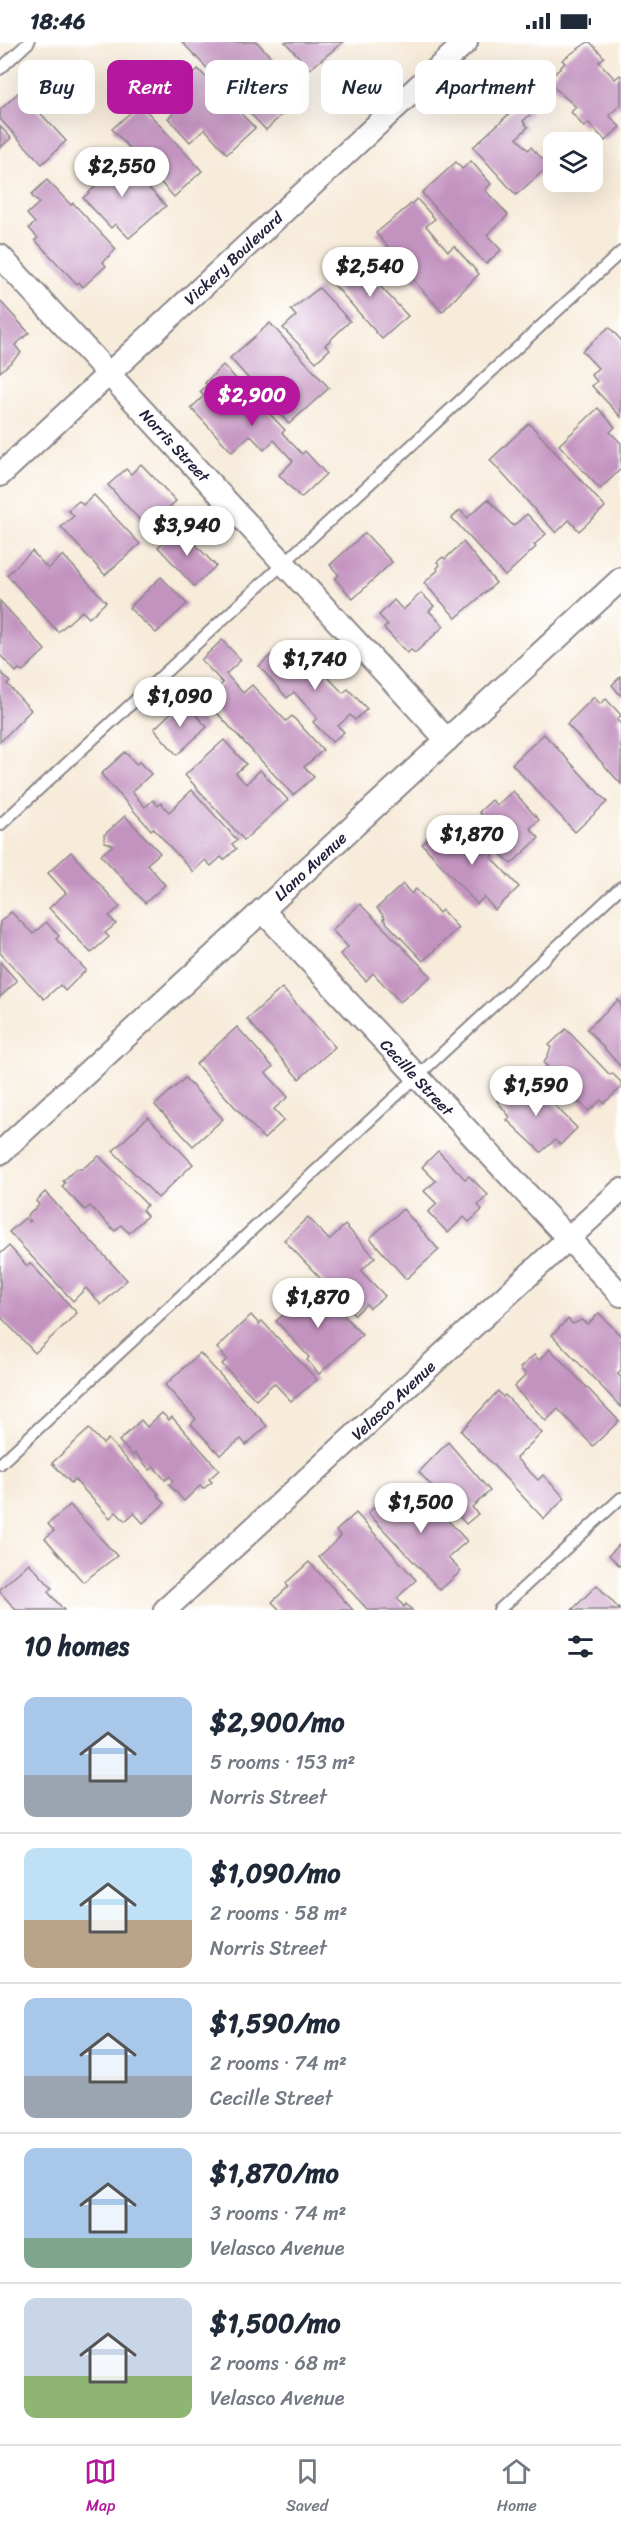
<!DOCTYPE html>
<meta charset="utf-8">
<style>
body{margin:0;font-family:Sriracha,sans-serif;background:#f6f6f7;color:#1f2937;height:100vh;display:flex;flex-direction:column;font-size:22px;white-space:nowrap}
*{box-sizing:border-box;margin:0}
p{font-size:20px;color:#747a83}
.icon{flex:none;width:33px;height:33px;fill:none;stroke:currentColor;stroke-width:2;stroke-linecap:round;stroke-linejoin:round}
.map{position:relative;height:1568px;overflow:hidden}
.sheet{display:flex;flex-direction:column;background:#fff;flex:1}
.sheet>*{flex:none}
.banner{position:absolute;left:18px;top:18px;width:585px;height:54px;display:flex;gap:12px}
.controls{position:absolute;left:543px;top:90px;display:grid;gap:12px}
.controls a{display:grid;place-items:center;width:60px;height:60px;border-radius:12px;background:#fff;box-shadow:0 6px 24px #0002;font-size:30px}
.price{position:absolute;translate:-50% -51px;padding:0 14px;border-radius:21px;background:#fff;color:#222;font-size:20px;line-height:39px;filter:drop-shadow(0 2px 3px #0008)}
.price::after{content:'';position:absolute;left:50%;top:36px;width:18px;height:14px;margin-left:-9px;background:inherit;clip-path:polygon(0 0,100% 0,50% 100%)}
.price.on{background:#b5179e;color:#fff}
ul{padding:0;list-style:none}
li{display:flex;align-items:center;gap:18px;height:150px;padding:0 24px}
li+li{border-top:2px solid #e0e1e3}
li span{display:grid;place-items:center;flex:none;width:168px;height:120px;border-radius:12px;color:#555}
li>.icon{margin-inline-start:auto}
span .icon{width:72px;height:72px;fill:#fffc;stroke-width:1}
li b{font-size:26px}
h2{display:flex;justify-content:space-between;align-items:center;height:72px;padding:0 24px;font-size:26px}
.tag{padding:0 21px;border-radius:12px;background:#fff;box-shadow:0 6px 24px #0002;font-size:21px;line-height:54px}
.tag.on{background:#b5179e;color:#fff}
.status{display:flex;justify-content:space-between;align-items:center;height:42px;padding:0 30px;background:#fff;direction:ltr}
.status svg{height:16px;fill:currentColor}
.menu{display:flex;justify-content:space-around;align-items:center;height:84px;border-top:2px solid #e0e1e3;background:#fff;font-size:16px;color:#747a83}
.menu a{display:grid;justify-items:center;gap:3px}
.menu .on{color:#b5179e}
.map>svg:first-child{display:block}
</style>
<div class="status"><b>18:46</b><svg viewBox="0 0 49 12"><path d="M0 12V9h3v3zM5 12V6h3v6zM10 12V3h3v9zM15 12V0h3v12zM26 1h20v11H26zM47 4h2v5h-2z"/></svg></div>
<div class="map">
<svg width="621" height="1568" viewBox="0 0 621 1568">
<rect width="100%" height="100%" fill="#fff"/>
<filter id="ink" filterUnits="userSpaceOnUse"><feTurbulence type="fractalNoise" baseFrequency=".0167" numOctaves="2"/><feDisplacementMap in="SourceGraphic" scale="12" xChannelSelector="R" yChannelSelector="G"/><feConvolveMatrix kernelMatrix="1 2 1 2 8 2 1 2 1" color-interpolation-filters="sRGB"/></filter>
<filter id="wash" filterUnits="userSpaceOnUse"><feTurbulence type="fractalNoise" baseFrequency=".008" numOctaves="4" result="noise"/><feDisplacementMap in="SourceGraphic" scale="24" xChannelSelector="R" yChannelSelector="G"/><feGaussianBlur stdDeviation="1.35" result="paint"/><feColorMatrix in="noise" values="0 0 0 0 0 0 0 0 0 0 0 0 0 0 0 0 0 1.4 0 .05"/><feComposite in="paint" operator="in"/></filter>
<g filter="url(#wash)">
<rect width="100%" height="100%" fill="#f7ebd9"/>
<g id="blocks">
<!-- building -->
<g fill="#c393c0">
<path d="M182 0H257L304 51 266 88Z"/>
<path d="M285 0H343L310 27Z"/>
<path d="M588 0H590L604 15 599 20 615 37 620 33 621 34V63L609 73 620 85 605 99 589 81 584 85 571 70 576 65 547 39 565 21 562 18Z"/>
<path d="M198 27 255 86 227 112 205 87 190 100 168 76 185 60 175 49Z"/>
<path d="M20 49 66 99 42 122 0 77V68Z"/>
<path d="M521 61 531 72 523 79 528 85 517 96 528 108 531 105 549 124 516 153 473 105Z"/>
<path d="M140 62 202 129 174 155 112 87Z"/>
<path d="M0 84 11 96 0 106Z"/>
<path d="M111 113 120 122 123 119 166 164 129 196 115 182 111 186 83 156 95 145 93 142 98 138 92 131Z"/>
<path d="M471 119 491 142 485 148 508 173 487 193 501 208 486 222 422 151 456 120 462 127Z"/>
<path d="M47 138 71 163 73 161 116 207 103 220 106 224 83 245 79 240 77 242 35 198 38 196 29 186 35 181 27 172 39 161 31 153Z"/>
<path d="M417 157 435 177 426 184 448 209 454 204 479 232 442 270 388 210 391 208 376 191Z"/>
<path d="M367 217 381 231 377 235 382 240 379 243 408 274 382 297 330 238 345 224 352 231Z"/>
<path d="M319 246 350 279 325 303 330 307 316 320 283 286 296 274 291 268Z"/>
<path d="M0 259 29 291 15 303 21 311 0 330Z"/>
<path d="M270 281 329 346 289 382 230 316Z"/>
<path d="M609 285 621 298V375L592 344 597 339 591 333 598 326 582 309Z"/>
<path d="M223 323 285 388 282 391 302 412 305 409 326 432 301 456 279 433 293 419 274 398 264 408 250 393 232 410 191 366 204 354 200 350 207 343 205 341Z"/>
<path d="M598 366 615 385 610 390 621 401V427L600 447 559 403Z"/>
<path d="M529 381 605 465 579 489 569 478 556 491 490 418Z"/>
<path d="M141 422 176 459 147 486 108 443 126 427 131 432Z"/>
<path d="M94 453 140 502 105 533 61 485 74 474 68 468 79 459 83 463Z"/>
<path d="M488 457 513 484 527 472 546 492 534 503 536 505 505 534 452 476 460 468 467 476Z"/>
<path d="M179 485 216 524 194 544 158 505Z"/>
<path d="M365 491 392 520 353 557 335 537 339 533 330 523Z"/>
<path d="M463 500 496 541 456 576 424 541 438 528 437 526 440 523 437 520 443 515 445 517Z"/>
<path d="M32 509 48 527 63 513 106 560 89 576 82 569 58 590 7 533Z"/>
<path d="M161 535 187 562 156 591 129 566Z"/>
<path d="M421 551 434 564 429 569 444 584 415 611 411 608 407 611 384 586 388 583 379 573 394 558 403 568Z"/>
<path d="M0 559 45 608 22 630 19 627 16 630 0 613Z"/>
<path d="M222 598 241 618 226 632 243 651 252 643 286 679 292 674 323 708 304 725 314 735 293 753 205 658 223 641 201 618Z"/>
<path d="M310 607 330 629 326 633 343 651 348 647 367 667 355 678 350 673 338 684 344 690 332 700 313 680 317 676 294 650 287 656 259 624 274 610 288 627Z"/>
<path d="M0 629 10 640 7 642 31 668 0 700Z"/>
<path d="M621 634V654L612 643Z"/>
<path d="M594 655 600 662 606 657 621 673 617 678 621 682V742L567 682Z"/>
<path d="M183 659 207 685 177 713 154 687Z"/>
<path d="M544 692 607 760 575 790 512 722Z"/>
<path d="M224 698 246 722 236 731 246 742 260 728 288 758 244 798 185 733Z"/>
<path d="M125 710 136 722 139 720 151 732 132 750 145 765 153 758 158 764 161 761 169 770 192 748 237 798 232 802 236 807 224 818 221 815 211 824 205 818 193 830 153 786 151 788 101 732Z"/>
<path d="M513 749 539 778 530 786 539 796 511 822 475 784 484 776 479 770 492 758 497 763Z"/>
<path d="M125 774 160 811 147 822 165 843 145 861 101 813 113 803 105 800 104 793Z"/>
<path d="M441 784 459 802 475 787 496 810 491 815 519 845 495 868 484 855 477 862 422 802Z"/>
<path d="M71 810 120 865 109 874 116 882 105 891 109 895 91 911 49 866 66 851 48 831Z"/>
<path d="M403 842 411 852 416 847 439 871 442 868 458 886 423 919 383 877 385 876 377 866Z"/>
<path d="M360 862 431 934 400 960 373 931 366 939 340 912 348 905 332 888Z"/>
<path d="M11 870 33 892 46 880 59 894 56 897 86 928 65 949 60 943 44 957 0 911V880Z"/>
<path d="M0 920 17 939 0 955Z"/>
<path d="M282 946 335 1005 299 1037 247 977Z"/>
<path d="M618 958 621 962V1025L587 987Z"/>
<path d="M237 985 273 1025 266 1031 288 1055 274 1067 284 1078 264 1097 196 1022Z"/>
<path d="M566 987 610 1033 612 1031 621 1040V1046L604 1061 601 1058 589 1069 557 1039 558 1037 544 1021 551 1006 549 1003Z"/>
<path d="M185 1036 223 1077 193 1104 155 1063Z"/>
<path d="M531 1039 577 1086 560 1103 555 1098 541 1110 507 1078 510 1075 497 1059 514 1044 519 1049Z"/>
<path d="M148 1075 193 1122 158 1156 113 1109Z"/>
<path d="M438 1109 465 1137 469 1134 488 1153 478 1163 482 1168 469 1180 464 1175 448 1191 428 1170 437 1162 424 1149 436 1139 422 1125Z"/>
<path d="M99 1114 147 1163 142 1168 147 1174 129 1191 121 1183 115 1189 90 1164 85 1168 62 1145 65 1141 63 1139 76 1127H82Z"/>
<path d="M45 1150 127 1238 101 1263 86 1246 73 1259 9 1190 25 1176 29 1180 31 1179 27 1174 39 1163 36 1159Z"/>
<path d="M403 1167 439 1208 406 1237 370 1196Z"/>
<path d="M308 1175 329 1198 345 1183 375 1215 361 1229 385 1254 370 1266 366 1262 355 1273 284 1198Z"/>
<path d="M9 1204 27 1224 30 1221 77 1271 35 1311 0 1274V1212Z"/>
<path d="M304 1241 324 1264 330 1258 362 1293 319 1332 307 1318 309 1315 276 1279 297 1261 290 1253Z"/>
<path d="M599 1271 621 1294V1329L618 1332 621 1335V1365L552 1293 568 1277 573 1282 581 1278 588 1282Z"/>
<path d="M251 1273 259 1282 262 1279 317 1338 291 1359 274 1341 256 1358 222 1322 227 1317 217 1306Z"/>
<path d="M550 1307 619 1379 593 1404 558 1367 546 1379 514 1345 526 1333 520 1326 534 1313 539 1318Z"/>
<path d="M200 1311 267 1384 246 1403 241 1397 220 1413 191 1382 196 1377 165 1343Z"/>
<path d="M498 1349 503 1355 505 1353 542 1391 516 1416 538 1438 543 1433 565 1456 544 1477 461 1389Z"/>
<path d="M162 1371 169 1378 172 1375 219 1428 209 1437 212 1440 203 1447 200 1444 184 1459 169 1442 173 1439 170 1434 165 1438 154 1425 150 1428 135 1411 133 1414 119 1399 141 1378 147 1385Z"/>
<path d="M89 1387 103 1402 108 1397 159 1452 157 1453 165 1461 143 1481 134 1471 125 1479 116 1470 110 1476 74 1437 71 1441 52 1421Z"/>
<path d="M448 1400 490 1449 472 1465 478 1472 466 1482 419 1430Z"/>
<path d="M417 1445 467 1499 448 1516 461 1529 440 1548 368 1471 388 1452 391 1456 400 1447 407 1454Z"/>
<path d="M70 1463 117 1514 83 1540 45 1496 54 1489 48 1482Z"/>
<path d="M356 1471 416 1538 397 1556 404 1565 406 1562 412 1568H368L319 1515 341 1494 336 1489Z"/>
<path d="M621 1501V1525L609 1513Z"/>
<path d="M309 1520 353 1568H280L272 1560 288 1545 286 1541Z"/>
<path d="M29 1521 52 1546 48 1550 64 1568H16L0 1550V1547Z"/>
<path d="M597 1543 620 1568H572Z"/>
</g>
</g>
</g>
<g filter="url(#ink)">
<use href="#blocks" fill-opacity="0" stroke="#8c868a" stroke-width="1.5"/>
<g fill="none" stroke-linecap="round" stroke-linejoin="round">
<!-- lane casing -->
<g stroke="#8c868a" stroke-width="14">
<g id="lane">
<path d="M0 27 29 0"/>
<path d="M0 783 621 210"/>
<path d="M0 1422 621 845"/>
<path d="M499 1568 621 1456"/>
</g>
</g>
<!-- street casing -->
<g stroke="#8c868a" stroke-width="26">
<g id="street">
<path d="M0 214 447 698"/>
<path d="M0 433 466 0"/>
<path d="M262 868 621 1253"/>
<path d="M0 1111 621 537"/>
<path d="M165 1568 621 1148"/>
</g>
</g>
<!-- lane -->
<use href="#lane" stroke="#fff" stroke-width="10"/>
<!-- street -->
<use href="#street" stroke="#fff" stroke-width="22"/>
</g>
</g>
<g text-anchor="middle" stroke-width="4.5" stroke-linejoin="round" paint-order="stroke">
<!-- street labels -->
<g font-size="16" fill="#22223b" stroke="#fff">
<text transform="translate(233 216) rotate(-43)" y="6">Vickery Boulevard</text>
<text transform="translate(175 403) rotate(47)" y="6">Norris Street</text>
<text transform="translate(310 824) rotate(-43)" y="6">Llano Avenue</text>
<text transform="translate(417 1035) rotate(47)" y="6">Cecille Street</text>
<text transform="translate(393 1358) rotate(-43)" y="6">Velasco Avenue</text>
</g>
</g>
</svg>
<div class="controls">
<a><svg class="icon" aria-label="layers" viewBox="0 0 24 24"><path d="M12 4l9 5-9 5-9-5zM3 14l9 5 9-5"/></svg></a>
</div>
<b class="price" style="left:122px;top:156px">$2,550</b>
<b class="price" style="left:370px;top:256px">$2,540</b>
<b class="price on" style="left:252px;top:385px">$2,900</b>
<b class="price" style="left:187px;top:515px">$3,940</b>
<b class="price" style="left:315px;top:649px">$1,740</b>
<b class="price" style="left:180px;top:686px">$1,090</b>
<b class="price" style="left:472px;top:824px">$1,870</b>
<b class="price" style="left:536px;top:1075px">$1,590</b>
<b class="price" style="left:318px;top:1287px">$1,870</b>
<b class="price" style="left:421px;top:1492px">$1,500</b>
<div class="banner">
<a class="tag">Buy</a>
<a class="tag on">Rent</a>
<a class="tag">Filters</a>
<a class="tag">New</a>
<a class="tag">Apartment</a>
</div>
</div>
<section class="sheet">
<h2>10 homes<svg class="icon" aria-label="filters" viewBox="0 0 24 24"><path d="M4 7h16M4 17h16"/><circle cx="9" cy="7" r="2"/><circle cx="15" cy="17" r="2"/></svg></h2>
<ul>
<li><span style="background:linear-gradient(#a9c7e8 65%,#9aa5b1 0)"><svg class="icon" aria-label="home" viewBox="0 0 24 24"><path d="M3 11l9-7 9 7M6 9v11h12V9"/></svg></span><div><b>$2,900/mo</b><p>5 rooms · 153 m²</p><p>Norris Street</p></div></li>
<li><span style="background:linear-gradient(#bfe0f5 60%,#b9a48a 0)"><svg class="icon" aria-label="home" viewBox="0 0 24 24"><path d="M3 11l9-7 9 7M6 9v11h12V9"/></svg></span><div><b>$1,090/mo</b><p>2 rooms · 58 m²</p><p>Norris Street</p></div></li>
<li><span style="background:linear-gradient(#a9c7e8 65%,#9aa5b1 0)"><svg class="icon" aria-label="home" viewBox="0 0 24 24"><path d="M3 11l9-7 9 7M6 9v11h12V9"/></svg></span><div><b>$1,590/mo</b><p>2 rooms · 74 m²</p><p>Cecille Street</p></div></li>
<li><span style="background:linear-gradient(#a9c7e8 75%,#7fa58c 0)"><svg class="icon" aria-label="home" viewBox="0 0 24 24"><path d="M3 11l9-7 9 7M6 9v11h12V9"/></svg></span><div><b>$1,870/mo</b><p>3 rooms · 74 m²</p><p>Velasco Avenue</p></div></li>
<li><span style="background:linear-gradient(#c9d6e8 65%,#8fb573 0)"><svg class="icon" aria-label="home" viewBox="0 0 24 24"><path d="M3 11l9-7 9 7M6 9v11h12V9"/></svg></span><div><b>$1,500/mo</b><p>2 rooms · 68 m²</p><p>Velasco Avenue</p></div></li>
</ul>
</section>
<nav class="menu">
<a class="on"><svg class="icon" aria-label="map" viewBox="0 0 24 24"><path d="M3 6l6-2 6 2 6-2v14l-6 2-6-2-6 2zM9 4v14M15 6v14"/></svg>Map</a>
<a><svg class="icon" aria-label="saved" viewBox="0 0 24 24"><path d="M7 4h10v16l-5-4-5 4z"/></svg>Saved</a>
<a><svg class="icon" aria-label="home" viewBox="0 0 24 24"><path d="M3 11l9-7 9 7M6 9v11h12V9"/></svg>Home</a>
</nav>
